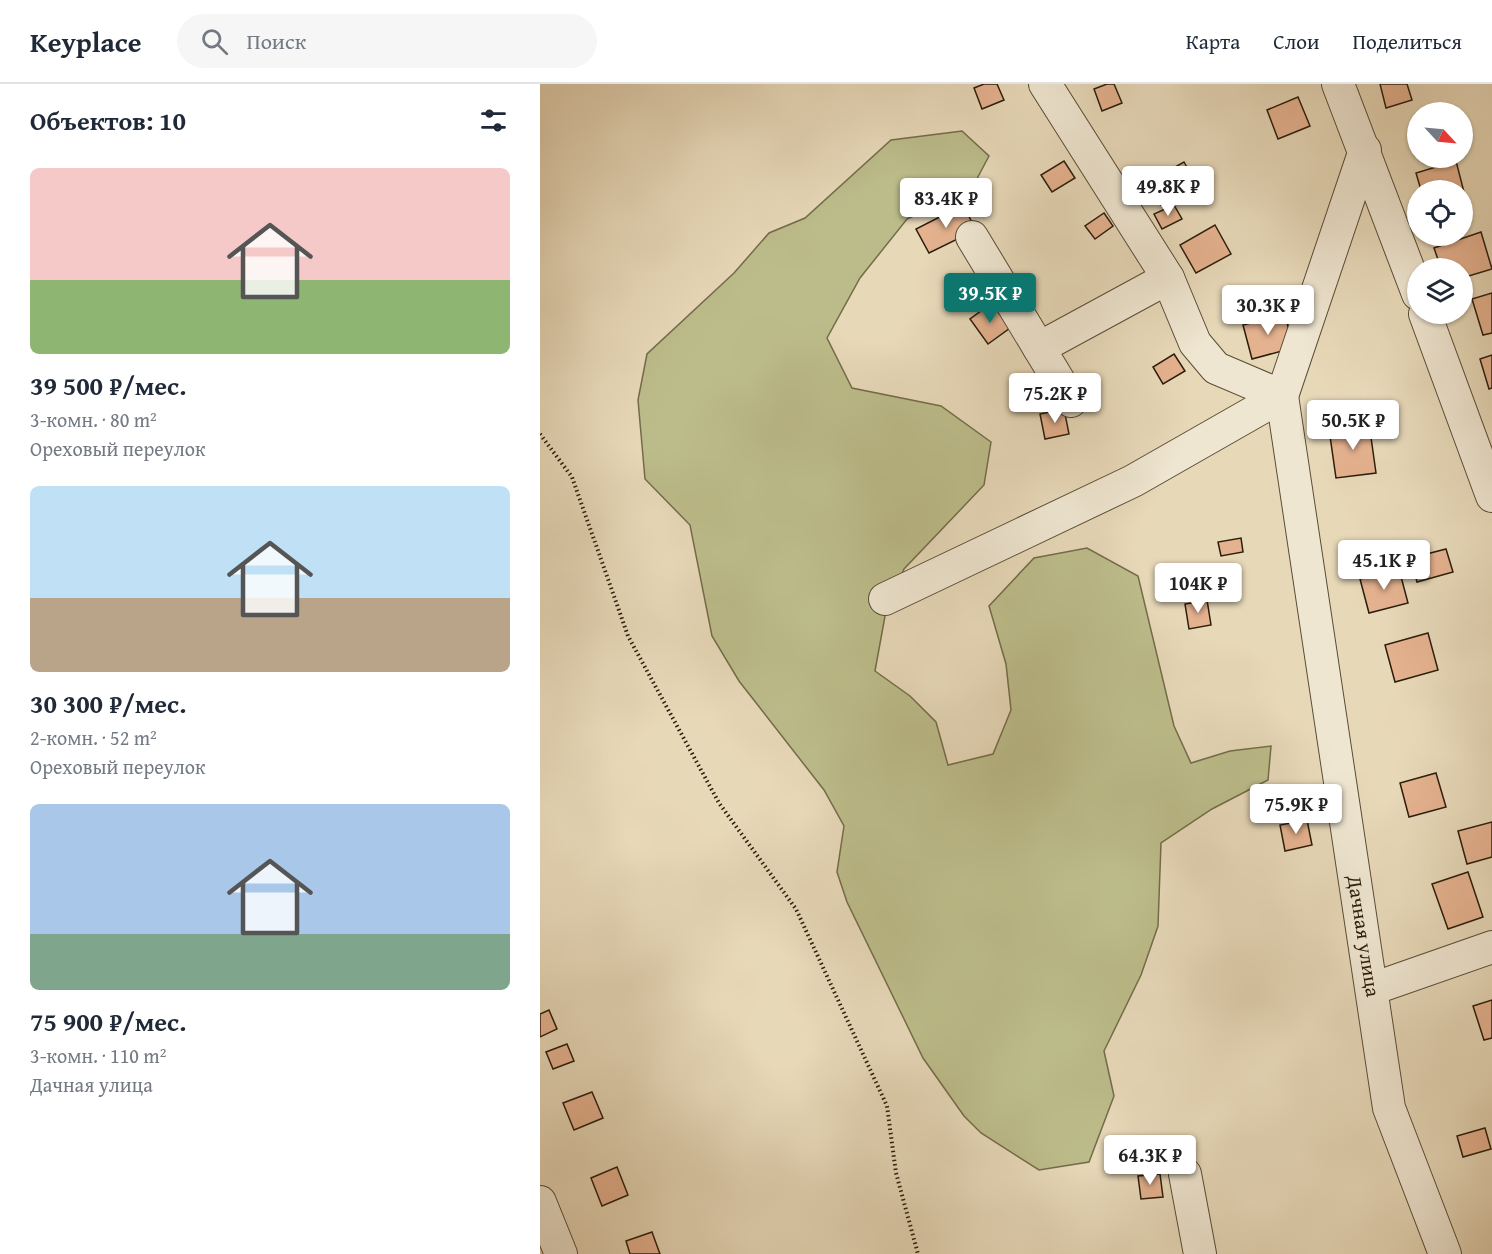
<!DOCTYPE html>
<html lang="ru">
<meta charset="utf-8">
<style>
body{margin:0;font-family:"Gentium Book Plus",serif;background:#f6f6f7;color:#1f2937;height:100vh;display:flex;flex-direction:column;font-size:22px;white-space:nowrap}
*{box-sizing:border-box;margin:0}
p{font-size:20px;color:#747a83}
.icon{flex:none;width:33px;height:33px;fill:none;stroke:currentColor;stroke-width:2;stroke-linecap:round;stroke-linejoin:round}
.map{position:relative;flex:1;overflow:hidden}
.drawer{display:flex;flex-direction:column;background:#fff;width:540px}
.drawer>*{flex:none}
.needle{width:39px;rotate:116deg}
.fabs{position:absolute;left:867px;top:18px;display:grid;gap:12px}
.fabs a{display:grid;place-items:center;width:66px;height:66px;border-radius:50%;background:#fff;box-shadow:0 2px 4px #0004;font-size:30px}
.price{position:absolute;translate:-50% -51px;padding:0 14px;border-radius:6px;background:#fff;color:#222;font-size:20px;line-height:39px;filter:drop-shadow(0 2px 3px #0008)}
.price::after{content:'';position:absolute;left:50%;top:36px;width:18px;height:14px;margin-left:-9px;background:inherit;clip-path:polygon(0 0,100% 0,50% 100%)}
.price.active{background:#0f766e;color:#fff}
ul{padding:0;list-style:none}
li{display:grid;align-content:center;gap:12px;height:318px;padding:0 30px}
li span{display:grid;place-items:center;height:186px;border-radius:9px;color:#555}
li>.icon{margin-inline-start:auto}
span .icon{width:108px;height:108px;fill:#fffc;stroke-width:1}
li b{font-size:26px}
h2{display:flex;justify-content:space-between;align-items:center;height:72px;padding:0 30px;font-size:26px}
header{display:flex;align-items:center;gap:36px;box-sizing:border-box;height:84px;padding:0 30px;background:#fff;border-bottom:2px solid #e0e1e3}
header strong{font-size:28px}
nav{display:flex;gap:33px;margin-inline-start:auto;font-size:21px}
.search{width:420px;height:54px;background:#f6f6f7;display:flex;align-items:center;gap:15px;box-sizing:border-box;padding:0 21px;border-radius:33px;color:#747a83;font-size:22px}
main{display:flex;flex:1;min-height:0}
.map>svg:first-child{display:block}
</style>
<header>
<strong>Keyplace</strong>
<div class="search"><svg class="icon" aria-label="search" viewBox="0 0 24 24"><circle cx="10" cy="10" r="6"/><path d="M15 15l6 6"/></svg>Поиск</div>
<nav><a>Карта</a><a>Слои</a><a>Поделиться</a></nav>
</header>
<main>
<section class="drawer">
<h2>Объектов: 10<svg class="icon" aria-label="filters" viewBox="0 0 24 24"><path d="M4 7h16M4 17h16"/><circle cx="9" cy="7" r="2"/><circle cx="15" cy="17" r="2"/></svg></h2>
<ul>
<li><span style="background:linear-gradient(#f6c9c9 60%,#8fb573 0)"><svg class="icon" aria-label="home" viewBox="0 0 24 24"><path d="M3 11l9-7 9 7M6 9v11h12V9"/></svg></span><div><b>39 500 ₽/мес.</b><p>3-комн. · 80 m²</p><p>Ореховый переулок</p></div></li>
<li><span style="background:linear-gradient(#bfe0f5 60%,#b9a48a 0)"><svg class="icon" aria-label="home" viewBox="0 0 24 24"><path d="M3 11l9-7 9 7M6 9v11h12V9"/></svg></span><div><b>30 300 ₽/мес.</b><p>2-комн. · 52 m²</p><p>Ореховый переулок</p></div></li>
<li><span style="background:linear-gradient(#a9c7e8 70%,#7fa58c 0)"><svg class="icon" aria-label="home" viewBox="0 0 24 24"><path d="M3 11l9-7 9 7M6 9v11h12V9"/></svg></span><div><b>75 900 ₽/мес.</b><p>3-комн. · 110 m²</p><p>Дачная улица</p></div></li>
</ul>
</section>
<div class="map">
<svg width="952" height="1170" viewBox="0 0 952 1170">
<rect width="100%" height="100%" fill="#e7d8b8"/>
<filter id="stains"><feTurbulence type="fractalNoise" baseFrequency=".00333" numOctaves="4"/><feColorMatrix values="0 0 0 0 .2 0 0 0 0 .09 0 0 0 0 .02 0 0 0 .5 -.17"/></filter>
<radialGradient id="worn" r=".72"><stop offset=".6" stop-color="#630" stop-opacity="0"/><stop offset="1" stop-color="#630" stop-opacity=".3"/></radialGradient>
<!-- green -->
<path fill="#bcbc8a" stroke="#736c4a" stroke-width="1.5" d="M422 47 449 72 431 106 367 135 320 194 287 254 312 304 401 322 451 358 444 401 364 485 345 532 335 587 370 612 396 638 408 681 453 670 471 626 466 580 449 522 494 474 547 464 598 492 634 642 651 679 690 667 731 662 728 696 672 725 621 759 618 842 601 891 564 967 574 1012 549 1078 499 1086 441 1049 424 1032 383 974 307 818 297 788 304 742 284 706 199 597 172 552 150 441 105 395 98 316 107 270 194 189 229 149 265 134 351 56Z"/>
<!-- building -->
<g fill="#e5b28f" stroke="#2a1d0b" stroke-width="1.5">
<path d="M444 0H457L464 16 442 25 434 4Z"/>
<path d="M567 0H574L582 19 562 27 554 5Z"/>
<path d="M840 0H867L872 16 846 24Z"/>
<path d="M758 13 770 42 738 55 727 26Z"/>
<path d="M524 77 535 94 512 108 501 91Z"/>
<path d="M916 77 925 112 922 113V106H881L876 89Z"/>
<path d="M644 78 657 101 621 121 608 98Z"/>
<path d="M423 121 436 146 389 169 376 145Z"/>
<path d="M634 121 642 135 622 145 614 130Z"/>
<path d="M564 129 573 142 555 155 545 142Z"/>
<path d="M675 141 691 170 656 189 640 161Z"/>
<path d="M941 148 952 185 922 194V184H901L894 164Z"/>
<path d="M952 209V249L943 251 932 215Z"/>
<path d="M452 219 470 244 448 260 430 235Z"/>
<path d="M745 230 753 264 712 275 703 241Z"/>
<path d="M634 270 645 287 623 300 613 283Z"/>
<path d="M952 271V304L949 305 940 275Z"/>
<path d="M524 325 529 350 505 355 500 330Z"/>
<path d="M829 339 836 389 796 394 789 345Z"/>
<path d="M701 454 703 468 681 472 678 458Z"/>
<path d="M906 465 913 488 877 498 871 474Z"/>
<path d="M859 485 868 519 829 529 820 495Z"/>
<path d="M667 516 671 541 649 545 645 520Z"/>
<path d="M888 549 898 586 855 598 845 561Z"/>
<path d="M896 689 906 723 869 733 860 699Z"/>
<path d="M767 736 772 761 745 767 740 741Z"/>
<path d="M952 738V773L927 780 918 747Z"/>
<path d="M928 788 943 833 908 845 892 800Z"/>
<path d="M952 916V954L944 956 933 922Z"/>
<path d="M9 926 17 945 0 953V930Z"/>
<path d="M27 960 34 977 13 985 6 968Z"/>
<path d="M52 1008 63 1034 34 1046 23 1019Z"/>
<path d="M945 1044 951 1065 923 1073 917 1052Z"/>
<path d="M77 1083 88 1111 62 1122 51 1094Z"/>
<path d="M620 1090 623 1113 601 1115 598 1092Z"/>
<path d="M112 1148 120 1170H90L86 1157Z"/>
</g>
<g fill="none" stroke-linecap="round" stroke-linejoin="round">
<!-- minor casing -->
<g stroke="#594c36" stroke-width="34">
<g id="minor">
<path d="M505 0 628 194 655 259 676 284 742 312"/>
<path d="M798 0 878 210"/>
<path d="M432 153 499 264"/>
<path d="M885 230 952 412"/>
<path d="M742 312 849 1024 905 1170"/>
<path d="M531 317 499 264 628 194"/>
<path d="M345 515 593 397 742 312 825 66"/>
<path d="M832 905 952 863"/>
<path d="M645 1090 660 1170"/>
<path d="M0 1118 21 1170"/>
</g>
</g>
<!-- path -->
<path stroke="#2a1d0b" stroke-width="4" stroke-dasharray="1.5 3" stroke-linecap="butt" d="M0 350 32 393 88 552 179 719 256 825 347 1022 356 1089 378 1170"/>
<!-- minor -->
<use href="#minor" stroke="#efe6d1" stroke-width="32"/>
</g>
<g text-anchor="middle" stroke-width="6" stroke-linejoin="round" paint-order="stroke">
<!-- street labels -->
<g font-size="20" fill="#2a1d0b" stroke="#efe6d1">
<text transform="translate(824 852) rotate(81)" y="7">Дачная улица</text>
</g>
</g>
<rect width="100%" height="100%" filter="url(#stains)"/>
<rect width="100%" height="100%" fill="url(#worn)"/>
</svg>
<div class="fabs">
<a><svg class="needle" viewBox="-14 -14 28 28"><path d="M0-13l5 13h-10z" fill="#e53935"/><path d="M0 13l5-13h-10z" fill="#747a83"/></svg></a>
<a><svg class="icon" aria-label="locate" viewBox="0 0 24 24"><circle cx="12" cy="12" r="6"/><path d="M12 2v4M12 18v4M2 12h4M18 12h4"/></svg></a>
<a><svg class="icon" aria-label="layers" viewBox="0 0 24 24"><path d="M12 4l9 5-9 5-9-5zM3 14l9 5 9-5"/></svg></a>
</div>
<b class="price" style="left:628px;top:133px">49.8K ₽</b>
<b class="price" style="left:406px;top:145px">83.4K ₽</b>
<b class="price active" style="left:450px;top:240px">39.5K ₽</b>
<b class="price" style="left:728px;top:252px">30.3K ₽</b>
<b class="price" style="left:515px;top:340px">75.2K ₽</b>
<b class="price" style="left:813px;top:367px">50.5K ₽</b>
<b class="price" style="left:844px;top:507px">45.1K ₽</b>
<b class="price" style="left:658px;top:530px">104K ₽</b>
<b class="price" style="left:756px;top:751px">75.9K ₽</b>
<b class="price" style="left:610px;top:1102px">64.3K ₽</b>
</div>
</main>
